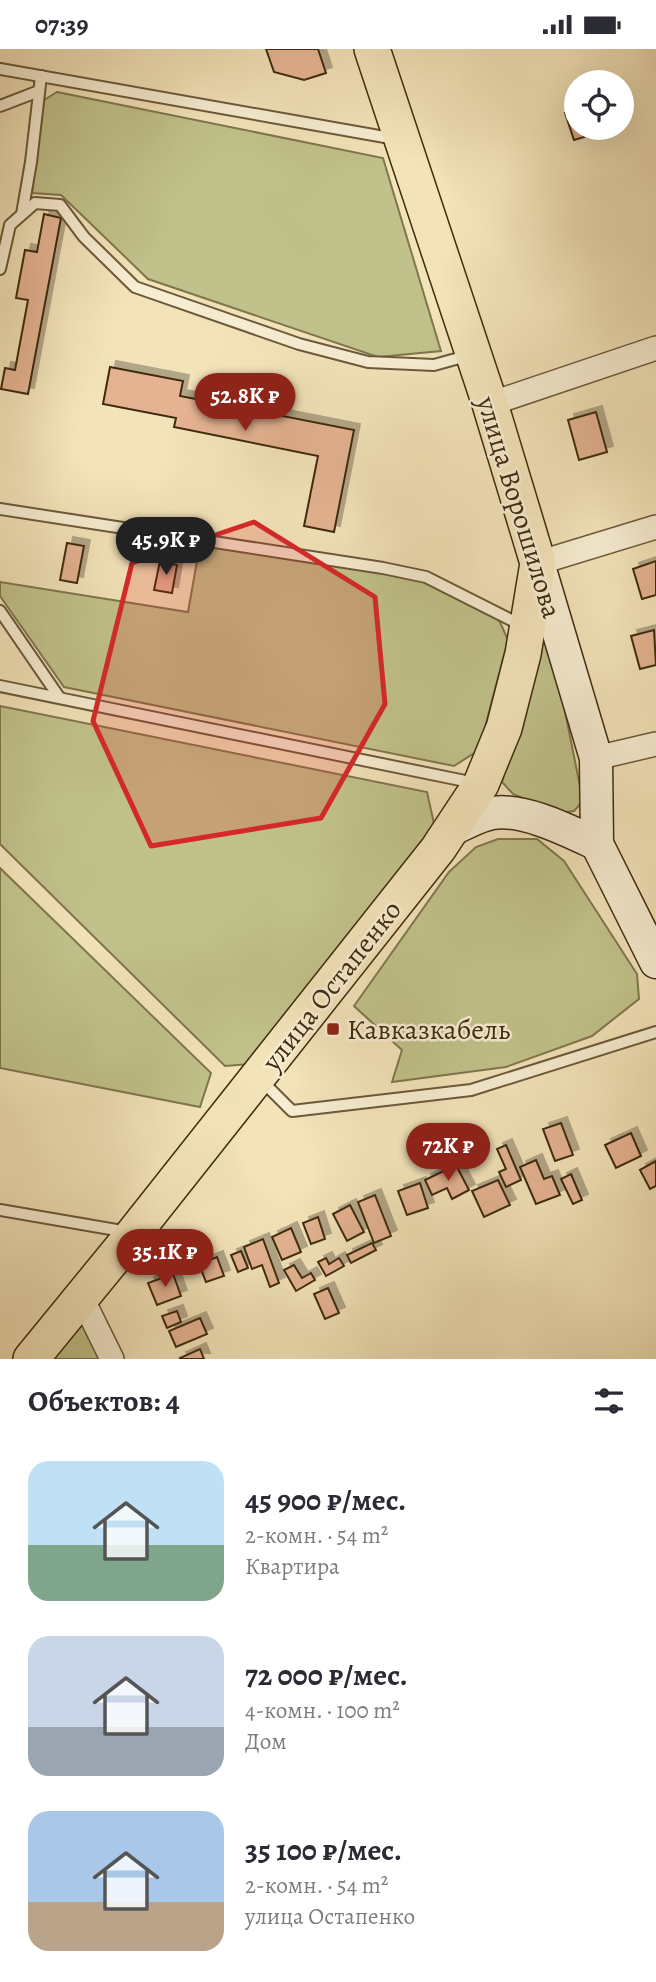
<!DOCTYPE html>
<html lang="ru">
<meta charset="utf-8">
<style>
body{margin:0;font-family:Alegreya,serif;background:#f7f7f7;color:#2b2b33;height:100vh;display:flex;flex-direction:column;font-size:26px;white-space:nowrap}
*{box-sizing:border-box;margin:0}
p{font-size:23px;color:#7c7c81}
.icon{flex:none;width:38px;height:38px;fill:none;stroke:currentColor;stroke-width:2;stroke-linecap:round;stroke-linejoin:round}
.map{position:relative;height:1310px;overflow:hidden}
.details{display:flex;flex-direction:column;background:#fff;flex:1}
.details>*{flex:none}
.controls{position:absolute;left:564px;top:21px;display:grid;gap:14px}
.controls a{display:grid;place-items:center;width:70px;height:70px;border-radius:50%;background:#fff;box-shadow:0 7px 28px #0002;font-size:35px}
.price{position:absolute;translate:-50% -60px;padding:0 16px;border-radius:24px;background:#8f2418;color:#fff;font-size:23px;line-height:46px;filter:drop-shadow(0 2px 4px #0008)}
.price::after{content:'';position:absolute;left:50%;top:42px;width:21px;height:16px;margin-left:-10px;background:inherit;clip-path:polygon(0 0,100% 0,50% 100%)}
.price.active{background:#222;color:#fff}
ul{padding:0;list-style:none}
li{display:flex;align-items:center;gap:21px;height:175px;padding:0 28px}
li span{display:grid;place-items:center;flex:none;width:196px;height:140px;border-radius:21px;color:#555}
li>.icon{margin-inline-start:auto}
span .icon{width:84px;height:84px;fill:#fffc;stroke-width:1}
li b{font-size:30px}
h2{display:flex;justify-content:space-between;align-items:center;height:84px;padding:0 28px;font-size:30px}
.status{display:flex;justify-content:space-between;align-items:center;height:49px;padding:0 35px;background:#fff;direction:ltr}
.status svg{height:19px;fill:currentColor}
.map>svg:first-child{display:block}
</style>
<div class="status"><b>07:39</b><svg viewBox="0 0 49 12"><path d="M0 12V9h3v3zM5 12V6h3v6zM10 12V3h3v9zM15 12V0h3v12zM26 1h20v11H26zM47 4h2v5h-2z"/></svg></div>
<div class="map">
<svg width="656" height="1310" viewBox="0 0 656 1310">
<defs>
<filter id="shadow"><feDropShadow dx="6" dy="-6" stdDeviation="0" flood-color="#0004"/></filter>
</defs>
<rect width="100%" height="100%" fill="#f3e3b9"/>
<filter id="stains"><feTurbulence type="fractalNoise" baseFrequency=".00286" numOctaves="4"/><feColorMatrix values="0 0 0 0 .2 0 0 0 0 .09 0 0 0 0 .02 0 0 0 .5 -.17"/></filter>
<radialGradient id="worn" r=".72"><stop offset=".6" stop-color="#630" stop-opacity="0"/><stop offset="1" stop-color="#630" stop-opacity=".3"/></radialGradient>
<!-- green -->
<g fill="#c1c28b" stroke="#80764e" stroke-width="2">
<path d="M57 43 383 109 441 302 378 308 148 230 61 146 32 144 44 51Z"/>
<path d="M200 495 414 529 488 561 500 573 508 591 479 701 454 717 64 638 0 547V533L188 563Z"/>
<path d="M542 590 552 598 583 752 574 762 558 764 513 745 502 733Z"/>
<path d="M0 657 427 743 435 779 251 1015 225 1017 0 795Z"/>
<path d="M498 790H537L564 812 637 925 639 950 592 987 506 1018 392 1033 402 1001 354 957 449 823 476 798Z"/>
<path d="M0 819 211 1024 200 1058 0 1019Z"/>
<path d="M82 1249 112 1310H31Z"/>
</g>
<!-- building -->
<g fill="#e5b392" stroke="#3e2b10" stroke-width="2" filter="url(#shadow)">
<path d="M266 0H318L326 24 304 31 274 23Z"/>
<path d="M576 61V79H607L608 81 574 91 565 64Z"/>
<path d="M44 165 61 169 28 345 1 340 5 319 15 321 28 251 16 249 25 201 37 203Z"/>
<path d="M110 318 183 332 180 347 354 381 334 483 304 477 318 407 174 378 176 369 103 355Z"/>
<path d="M596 363 607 403 579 411 568 371Z"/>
<path d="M67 494 84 497 77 534 60 531Z"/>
<path d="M160 512 177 516 172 544 154 541Z"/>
<path d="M656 512V546L642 550 633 520Z"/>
<path d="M654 581 656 616 640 620 631 587Z"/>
<path d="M561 1074 573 1106 555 1112 543 1080Z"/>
<path d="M631 1084 641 1107 616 1119 605 1096Z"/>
<path d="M506 1096 521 1131 506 1138 499 1123 506 1120 497 1100Z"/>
<path d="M536 1111 544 1130 552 1127 560 1146 536 1155 520 1118Z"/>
<path d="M656 1112V1137L650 1140 640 1121Z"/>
<path d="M456 1116 469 1141 452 1150 447 1139 432 1146 425 1131Z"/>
<path d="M571 1125 582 1151 573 1155 561 1130Z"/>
<path d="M498 1131 510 1156 484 1168 472 1142Z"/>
<path d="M420 1134 428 1159 407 1166 398 1142Z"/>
<path d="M375 1146 391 1187 374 1194 358 1153Z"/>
<path d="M350 1156 364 1183 347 1192 333 1165Z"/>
<path d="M318 1168 325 1190 311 1195 303 1174Z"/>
<path d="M291 1179 301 1203 282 1211 272 1188Z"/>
<path d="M263 1190 279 1234 270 1238 262 1216 252 1220 244 1198Z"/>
<path d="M372 1194 376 1201 351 1214 347 1206Z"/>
<path d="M241 1202 248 1219 238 1223 231 1206Z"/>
<path d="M217 1208 224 1227 206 1233 199 1215Z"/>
<path d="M326 1209 329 1215 339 1209 344 1217 326 1227 318 1213Z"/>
<path d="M294 1216 302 1229 311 1224 315 1231 296 1242 284 1221Z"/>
<path d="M173 1225 181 1247 157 1256 148 1234Z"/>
<path d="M328 1239 339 1264 325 1270 314 1245Z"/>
<path d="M177 1262 181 1273 167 1279 162 1267Z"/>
<path d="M200 1269 207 1285 176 1298 169 1282Z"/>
<path d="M200 1300 204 1310H181L180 1309Z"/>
</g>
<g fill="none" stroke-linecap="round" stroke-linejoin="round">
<!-- service casing -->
<g stroke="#6b593a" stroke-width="14">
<g id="service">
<path d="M0 20 396 90"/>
<path d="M0 57 39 42"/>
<path d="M22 165 31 113 41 27"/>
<path d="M0 220 10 176 35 154 60 156 84 188 135 238 299 295 368 313 434 316 470 306"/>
<path d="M0 460 383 519 426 528 523 577"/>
<path d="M0 562 59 648"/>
<path d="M0 637 475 734"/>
<path d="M260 1030 292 1062 471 1041 656 983"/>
<path d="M0 1161 128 1183"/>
</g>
</g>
<!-- minor casing -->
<g stroke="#6b593a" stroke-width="26">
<g id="minor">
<path d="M490 355 656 299"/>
<path d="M538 514 656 478"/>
<path d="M596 709 656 695"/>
<path d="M82 1249 112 1310"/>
</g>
</g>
<!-- secondary casing -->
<g stroke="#3e2b10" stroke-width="35">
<g id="secondary">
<path d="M538 514 596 709 597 795 656 913"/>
<path d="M452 780C465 775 479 766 493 764 524 759 569 782 597 795"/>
</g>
</g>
<!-- primary casing -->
<g stroke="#3e2b10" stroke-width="38">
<path id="primary" d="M31 1310 134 1184 438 800 481 735 504 679 523 605 538 514 490 355 372 0"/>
</g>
<!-- service -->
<use href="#service" stroke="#f7edd2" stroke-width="10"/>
<!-- minor -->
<use href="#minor" stroke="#f7edd2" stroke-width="23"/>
<!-- secondary -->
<use href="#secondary" stroke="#f7edd2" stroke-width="32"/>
<!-- primary -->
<use href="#primary" stroke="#f3e3b9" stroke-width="35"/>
</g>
<!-- marked area -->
<path fill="#d62828" fill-opacity="0.2" stroke="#d62828" stroke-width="5" stroke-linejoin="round" d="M254 473 375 548 385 655 321 769 151 797 93 672 132 514Z"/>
<!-- markers -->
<rect fill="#8f2418" stroke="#f7edd2" stroke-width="2.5" x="326" y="973" width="14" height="14" rx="3.5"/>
<g text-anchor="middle" stroke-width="5" stroke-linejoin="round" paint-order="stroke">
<!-- street labels -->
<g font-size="28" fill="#3e2b10" stroke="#f7edd2">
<text transform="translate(520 458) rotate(73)" y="10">улица Ворошилова</text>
<text transform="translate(331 936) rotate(-52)" y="10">улица Остапенко</text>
</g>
<!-- poi labels -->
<g font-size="28" fill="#3e2b10" stroke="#f7edd2" text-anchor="start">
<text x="347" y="990">Кавказкабель</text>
</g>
</g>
<rect width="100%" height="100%" filter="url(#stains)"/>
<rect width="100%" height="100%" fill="url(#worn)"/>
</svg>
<div class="controls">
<a><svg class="icon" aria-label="locate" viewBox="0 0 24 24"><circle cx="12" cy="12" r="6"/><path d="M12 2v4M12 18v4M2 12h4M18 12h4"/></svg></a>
</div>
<b class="price" style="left:245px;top:384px">52.8K ₽</b>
<b class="price active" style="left:166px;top:528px">45.9K ₽</b>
<b class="price" style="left:448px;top:1134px">72K ₽</b>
<b class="price" style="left:165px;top:1240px">35.1K ₽</b>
</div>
<section class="details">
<h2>Объектов: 4<svg class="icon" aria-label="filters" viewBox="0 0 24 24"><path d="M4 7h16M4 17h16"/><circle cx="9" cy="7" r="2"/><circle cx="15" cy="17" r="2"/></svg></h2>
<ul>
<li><span style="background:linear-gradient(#bfe0f5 60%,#7fa58c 0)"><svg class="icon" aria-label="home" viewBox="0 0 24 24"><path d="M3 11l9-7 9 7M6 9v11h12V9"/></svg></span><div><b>45 900 ₽/мес.</b><p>2-комн. · 54 m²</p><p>Квартира</p></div></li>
<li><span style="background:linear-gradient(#c9d6e8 65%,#9aa5b1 0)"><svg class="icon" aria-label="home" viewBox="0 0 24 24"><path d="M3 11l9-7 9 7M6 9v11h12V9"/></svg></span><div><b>72 000 ₽/мес.</b><p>4-комн. · 100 m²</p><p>Дом</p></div></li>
<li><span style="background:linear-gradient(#a9c7e8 65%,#b9a48a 0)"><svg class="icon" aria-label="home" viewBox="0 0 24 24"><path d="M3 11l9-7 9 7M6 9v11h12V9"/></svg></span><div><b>35 100 ₽/мес.</b><p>2-комн. · 54 m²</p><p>улица Остапенко</p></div></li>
</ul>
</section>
